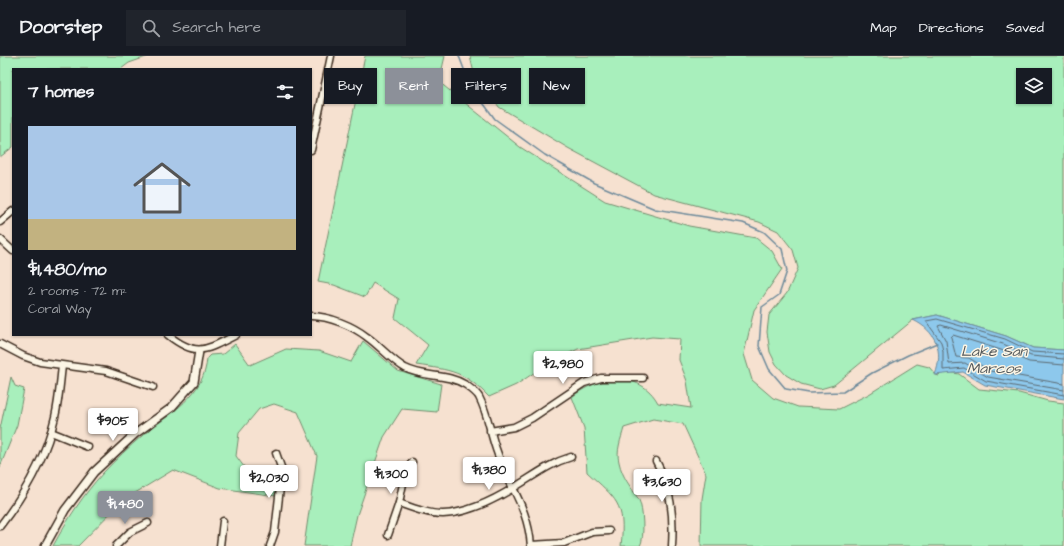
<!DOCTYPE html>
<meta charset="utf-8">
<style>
body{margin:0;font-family:"Architects Daughter",sans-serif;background:#20242c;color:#f1f3f6;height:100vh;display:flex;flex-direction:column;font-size:15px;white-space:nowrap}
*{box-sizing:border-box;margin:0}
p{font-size:13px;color:#9ea1a6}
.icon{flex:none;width:22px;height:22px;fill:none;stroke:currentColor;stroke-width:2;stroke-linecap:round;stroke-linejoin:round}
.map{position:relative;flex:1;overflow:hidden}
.drawer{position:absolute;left:12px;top:12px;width:300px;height:268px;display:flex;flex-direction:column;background:#171b24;border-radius:0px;box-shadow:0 1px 3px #0004}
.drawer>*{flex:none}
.hud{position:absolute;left:324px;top:12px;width:380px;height:36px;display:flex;gap:8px}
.fabs{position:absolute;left:1016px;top:12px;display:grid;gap:8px}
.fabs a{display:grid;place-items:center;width:36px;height:36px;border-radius:0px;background:#171b24;box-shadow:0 1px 3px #0004;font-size:20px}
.price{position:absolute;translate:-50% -34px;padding:0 9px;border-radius:4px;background:#fff;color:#222;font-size:13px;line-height:26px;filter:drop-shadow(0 1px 2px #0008)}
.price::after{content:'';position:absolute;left:50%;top:24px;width:12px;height:9px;margin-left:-6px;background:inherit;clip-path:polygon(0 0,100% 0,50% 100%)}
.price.active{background:#8c9099;color:#fff}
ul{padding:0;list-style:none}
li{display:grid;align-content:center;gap:8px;height:212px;padding:0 16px}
li span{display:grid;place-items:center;height:124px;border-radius:0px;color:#555}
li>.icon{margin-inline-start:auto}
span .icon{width:72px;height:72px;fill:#fffc;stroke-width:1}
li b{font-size:17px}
h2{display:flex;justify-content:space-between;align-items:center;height:48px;padding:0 16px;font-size:17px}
.tag{padding:0 14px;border-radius:0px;background:#171b24;box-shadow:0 1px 3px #0004;font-size:14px;line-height:36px}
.tag.active{background:#8c9099;color:#fff}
header{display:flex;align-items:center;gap:24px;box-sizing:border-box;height:56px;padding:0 20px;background:#171b24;border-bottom:1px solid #363941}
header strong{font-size:19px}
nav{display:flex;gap:22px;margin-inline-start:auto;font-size:14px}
.search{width:280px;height:36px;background:#20242c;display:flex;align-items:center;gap:10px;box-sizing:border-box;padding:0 14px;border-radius:0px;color:#9ea1a6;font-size:15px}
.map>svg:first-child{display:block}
</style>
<header>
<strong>Doorstep</strong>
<div class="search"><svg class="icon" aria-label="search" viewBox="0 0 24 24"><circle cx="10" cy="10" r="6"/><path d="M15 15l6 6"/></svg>Search here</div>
<nav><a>Map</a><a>Directions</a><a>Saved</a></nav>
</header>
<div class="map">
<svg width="1064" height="490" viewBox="0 0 1064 490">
<rect width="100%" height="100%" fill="#f6e1d0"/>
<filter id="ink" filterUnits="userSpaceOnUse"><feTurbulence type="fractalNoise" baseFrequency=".025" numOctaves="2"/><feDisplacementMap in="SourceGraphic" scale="8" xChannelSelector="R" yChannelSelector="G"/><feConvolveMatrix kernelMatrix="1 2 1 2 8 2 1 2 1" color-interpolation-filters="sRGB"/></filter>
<g filter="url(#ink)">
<!-- green -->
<g fill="#a8efbc" stroke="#728c6d" fill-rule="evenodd">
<path d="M0 0H149L129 7 121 13H13V91L0 101Z"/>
<path d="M365 0H445L439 26 520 91 605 145 689 170 756 182 772 195 782 213 754 254 744 298 752 324 773 342 798 351 839 353 869 338 917 308 929 311 936 319 939 320 943 315 959 318 979 333 1019 337 1048 345 1064 347V490H701L702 443 706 418 683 368 653 363 624 372C621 383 616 395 619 406 622 421 631 431 639 444 643 452 645 482 640 490H621C626 447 616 443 587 416L584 372 572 341C596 321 640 313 658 347L691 352 687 325 679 304 680 283 652 281 578 293 547 308 516 329 489 341C464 315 451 314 416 309L428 289 395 262 399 243 373 227 365 241 334 229 318 226Z"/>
<path d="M470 0H1064V294L1033 292 1006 280 937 259 913 264 834 329 820 333 801 328 786 319 776 308 770 296 767 276 769 259 787 237 798 212 793 194 778 175 759 166 654 138 568 92 499 51 473 13ZM1023 19H1045V41H1023Z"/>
<path d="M363 285 398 315 441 328 437 356 402 353 384 381 357 459 350 490H304L317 400 298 356 274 348 259 353 239 377 236 400 253 423 277 429 276 440 220 432 173 414 122 445 78 490H53C67 464 83 439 103 417 116 403 129 391 143 379 169 358 205 339 207 302L210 299 223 298 235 288 250 309 286 293 319 295 351 306Z"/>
<path d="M11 321 15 330 24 333 17 369 0 411V373Z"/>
</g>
<!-- water -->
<path fill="#8dc8ec" stroke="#6c899a" d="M937 259 1006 280 1033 292 1064 294V343L985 329 963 316 935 319C944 295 936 275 913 264Z"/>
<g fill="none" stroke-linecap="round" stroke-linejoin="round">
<!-- shore -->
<g stroke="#5c6970" stroke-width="1">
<path d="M1064 298 1032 296 1005 283 937 263 926 265 941 286 943 295V314L964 312 986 325 1064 339"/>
<path d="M1064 303 1031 300 1003 288 941 269 938 270 946 285 949 308 965 307 988 321 1064 334"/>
<path d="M1064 309 1029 306 1001 294 953 279 951 281 956 301 969 302 990 315 1064 328"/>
</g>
<!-- stream -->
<path stroke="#6c899a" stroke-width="1.5" d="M459 0 470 29 495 63 545 99 594 127 655 153 743 167 764 176 782 193 787 215 779 239 762 251 759 290 769 313 786 333 809 337 843 336 872 317 908 299 937 287"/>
<!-- minor casing -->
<g stroke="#3b2a1e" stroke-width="9">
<g id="minor">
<path d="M311 94 331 0"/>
<path d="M0 166 13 155"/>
<path d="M0 183 13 195"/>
<path d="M311 260C329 260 353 270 367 281 380 290 391 304 405 312 424 322 447 317 466 329 470 332 477 337 479 341 488 358 490 376 496 393 508 430 528 449 531 490"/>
<path d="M168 279C197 302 206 294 236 279"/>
<path d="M0 288 23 300 40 306 106 315 153 331"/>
<path d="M490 375 514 371 532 362 584 327 601 322H643"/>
<path d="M51 376 88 391"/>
<path d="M656 405C671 432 674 459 672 490"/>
<path d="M399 447C413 452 428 458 443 458 468 457 494 444 515 431 534 420 550 407 571 401"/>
<path d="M0 470C24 439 46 400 55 361 59 344 60 327 62 310"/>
<path d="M388 479 399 447 405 418 412 406"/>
<path d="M531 489 564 487 592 476 609 475"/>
<path d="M116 490 130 476 148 467"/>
<path d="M220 490 223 465"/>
<path d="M270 490 275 476 282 414 276 397"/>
</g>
</g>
<!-- tertiary casing -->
<g stroke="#3b2a1e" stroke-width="10">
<path id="tertiary" d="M45 490 65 454 94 416 135 378 171 352 194 326 199 295"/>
</g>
<!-- minor -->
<use href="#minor" stroke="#fcf5e5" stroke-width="6"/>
<!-- tertiary -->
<use href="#tertiary" stroke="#fcf5e5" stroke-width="7"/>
</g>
</g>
<g text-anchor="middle" stroke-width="3" stroke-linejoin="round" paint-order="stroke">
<!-- water labels -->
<g font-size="15" font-style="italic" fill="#54595c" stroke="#fcf5e5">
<text x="994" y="300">Lake San<tspan x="994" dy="17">Marcos</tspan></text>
</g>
</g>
</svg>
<div class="fabs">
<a><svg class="icon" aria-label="layers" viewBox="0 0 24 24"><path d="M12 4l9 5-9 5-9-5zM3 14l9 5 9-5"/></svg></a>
</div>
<b class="price" style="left:563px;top:329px">$2,980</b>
<b class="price" style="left:113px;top:386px">$905</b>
<b class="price" style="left:489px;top:435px">$1,380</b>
<b class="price" style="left:391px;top:439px">$1,300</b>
<b class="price" style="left:269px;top:443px">$2,030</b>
<b class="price" style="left:662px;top:447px">$3,630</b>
<b class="price active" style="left:125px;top:469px">$1,480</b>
<div class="hud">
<a class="tag">Buy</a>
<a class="tag active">Rent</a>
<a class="tag">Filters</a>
<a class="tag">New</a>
</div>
<section class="drawer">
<h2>7 homes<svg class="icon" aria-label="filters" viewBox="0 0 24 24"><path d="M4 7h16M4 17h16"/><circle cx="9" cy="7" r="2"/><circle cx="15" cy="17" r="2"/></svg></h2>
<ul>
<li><span style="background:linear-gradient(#a9c7e8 75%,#c2b280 0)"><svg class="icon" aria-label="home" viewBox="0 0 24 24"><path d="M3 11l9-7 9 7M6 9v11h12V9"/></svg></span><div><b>$1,480/mo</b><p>2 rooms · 72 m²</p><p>Coral Way</p></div></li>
</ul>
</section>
</div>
